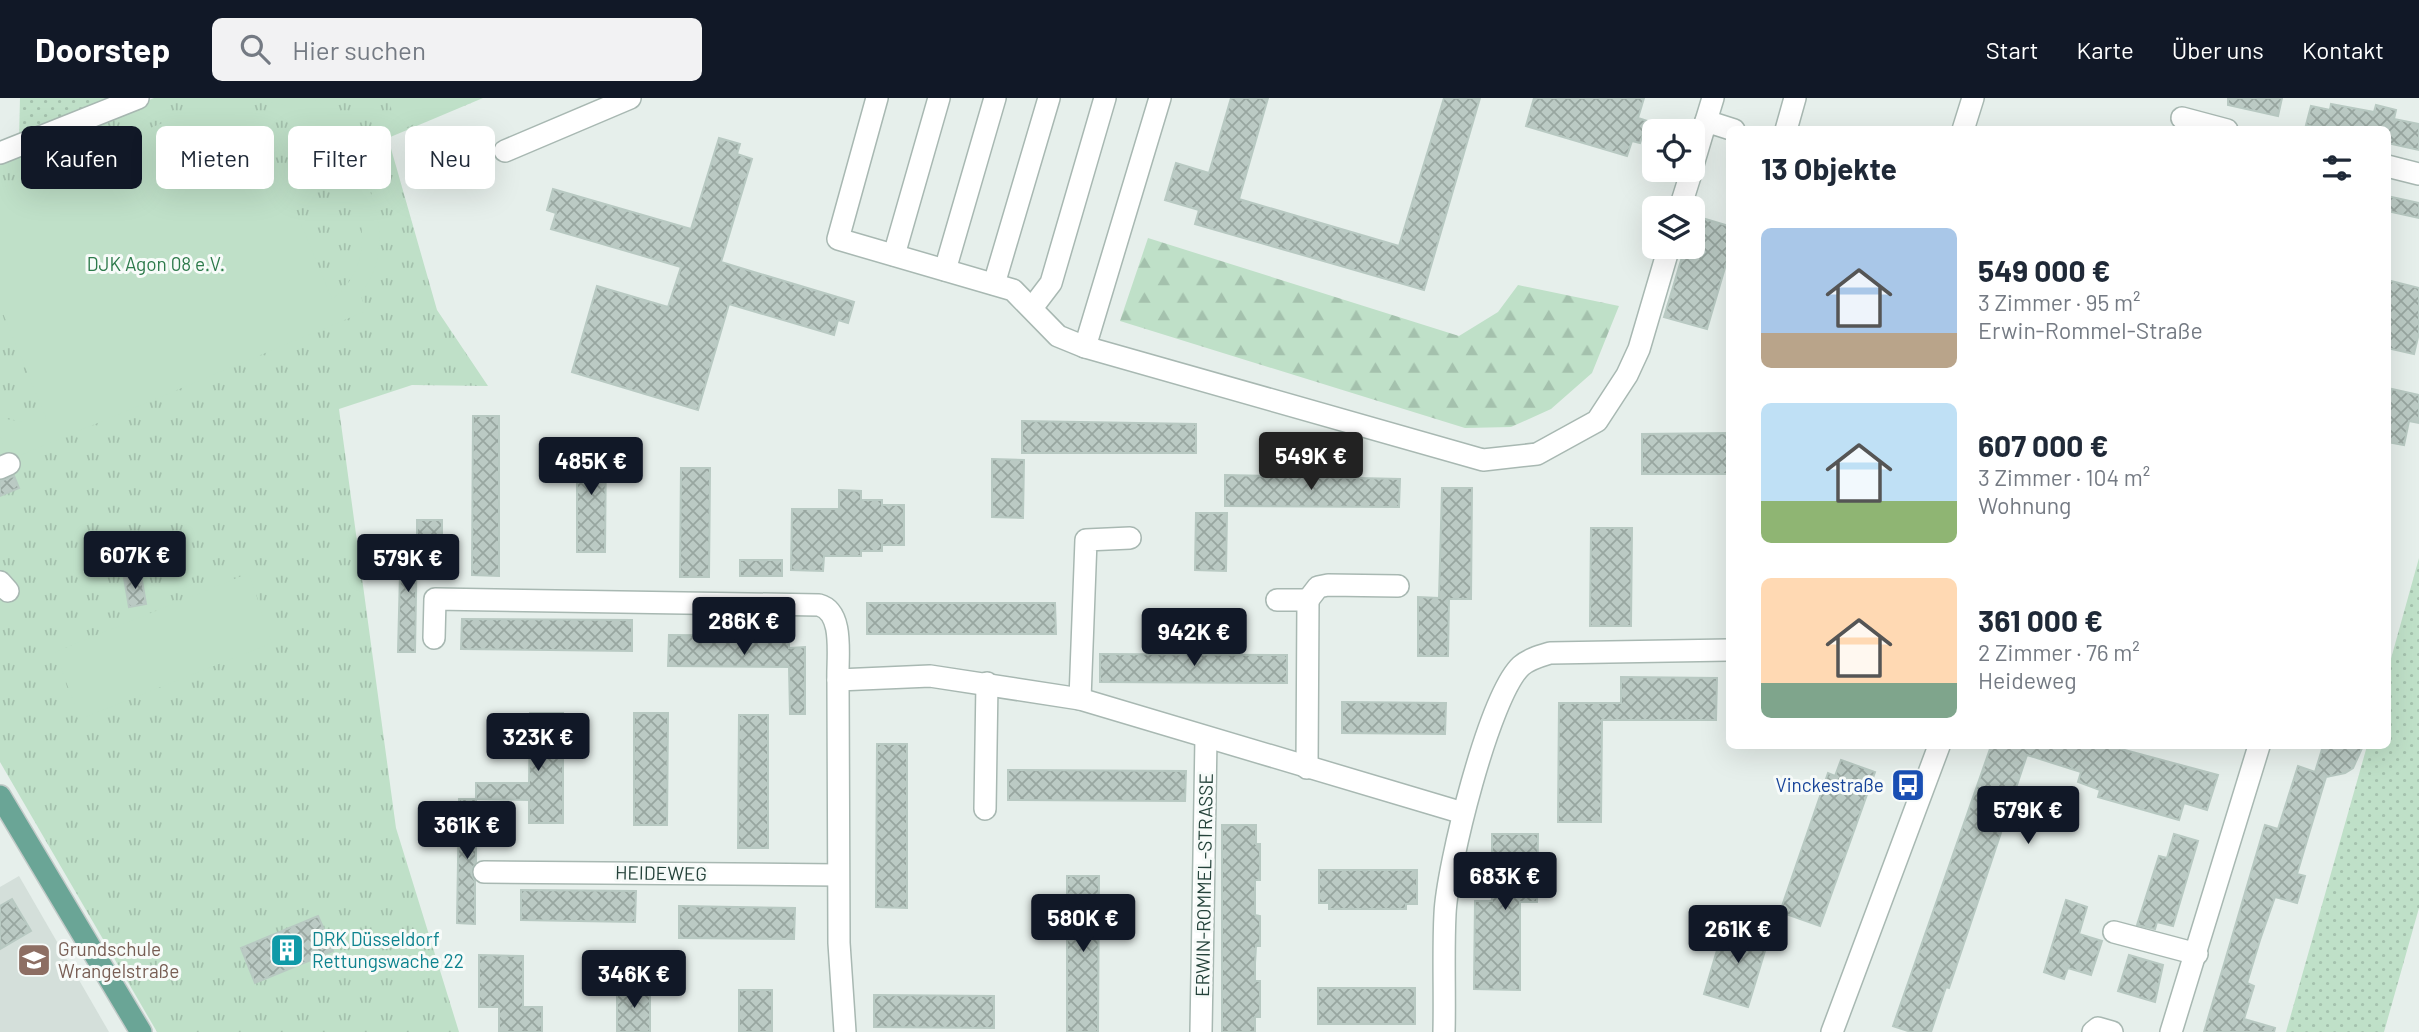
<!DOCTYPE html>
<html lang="de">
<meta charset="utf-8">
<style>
body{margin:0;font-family:Barlow,sans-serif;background:#f2f2f3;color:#1f2937;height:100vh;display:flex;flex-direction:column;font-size:26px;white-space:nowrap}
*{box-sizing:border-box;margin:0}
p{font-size:23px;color:#747a83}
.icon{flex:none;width:38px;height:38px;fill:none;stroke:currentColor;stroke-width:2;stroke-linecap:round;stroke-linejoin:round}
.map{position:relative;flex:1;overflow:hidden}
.drawer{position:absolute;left:1726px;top:28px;width:665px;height:623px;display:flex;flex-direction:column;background:#fff;border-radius:10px;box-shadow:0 7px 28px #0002}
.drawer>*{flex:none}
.banner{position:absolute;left:21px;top:28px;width:665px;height:63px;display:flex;gap:14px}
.controls{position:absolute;left:1642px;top:21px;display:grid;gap:14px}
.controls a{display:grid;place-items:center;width:63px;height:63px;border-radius:10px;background:#fff;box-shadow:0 7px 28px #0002;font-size:35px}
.price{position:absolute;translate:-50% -60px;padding:0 16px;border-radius:7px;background:#111827;color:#fff;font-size:23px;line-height:46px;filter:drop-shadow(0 2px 4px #0008)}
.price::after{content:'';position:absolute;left:50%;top:42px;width:21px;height:16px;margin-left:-10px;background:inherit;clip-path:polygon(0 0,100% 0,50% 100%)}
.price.on{background:#222;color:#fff}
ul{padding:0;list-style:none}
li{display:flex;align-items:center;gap:21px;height:175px;padding:0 35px}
li span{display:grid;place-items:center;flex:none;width:196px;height:140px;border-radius:10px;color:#555}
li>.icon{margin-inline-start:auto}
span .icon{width:84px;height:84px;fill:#fffc;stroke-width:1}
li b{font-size:30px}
h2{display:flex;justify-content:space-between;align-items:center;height:84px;padding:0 35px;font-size:30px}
.chip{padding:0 24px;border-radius:10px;background:#fff;box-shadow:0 7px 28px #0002;font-size:24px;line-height:63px}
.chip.on{background:#111827;color:#fff}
header{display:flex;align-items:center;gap:42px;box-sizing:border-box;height:98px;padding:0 35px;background:#111827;color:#fff}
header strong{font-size:33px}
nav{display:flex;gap:38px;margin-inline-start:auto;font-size:24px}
.search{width:490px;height:63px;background:#f2f2f3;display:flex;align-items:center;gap:18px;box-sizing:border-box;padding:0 24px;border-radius:10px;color:#747a83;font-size:26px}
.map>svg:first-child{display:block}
</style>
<header>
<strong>Doorstep</strong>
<div class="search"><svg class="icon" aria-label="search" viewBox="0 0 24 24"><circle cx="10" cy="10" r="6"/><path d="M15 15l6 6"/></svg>Hier suchen</div>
<nav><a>Start</a><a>Karte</a><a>Über uns</a><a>Kontakt</a></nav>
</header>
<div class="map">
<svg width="2419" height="934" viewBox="0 0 2419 934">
<defs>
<pattern id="grass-dots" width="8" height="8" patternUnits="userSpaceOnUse" patternTransform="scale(1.75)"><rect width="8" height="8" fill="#bfe0c8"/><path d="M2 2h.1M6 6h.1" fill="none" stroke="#a4c1ad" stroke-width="1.8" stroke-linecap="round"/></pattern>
<pattern id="forest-firs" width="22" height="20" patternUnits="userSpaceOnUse" patternTransform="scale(1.75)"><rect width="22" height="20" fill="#bfe0c8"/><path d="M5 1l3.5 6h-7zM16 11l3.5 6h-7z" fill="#a4c1ad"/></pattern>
<pattern id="park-tufts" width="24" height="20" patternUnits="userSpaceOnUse" patternTransform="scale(1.75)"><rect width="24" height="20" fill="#bfe0c8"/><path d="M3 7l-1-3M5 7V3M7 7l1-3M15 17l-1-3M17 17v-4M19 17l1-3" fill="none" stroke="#a4c1ad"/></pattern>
<pattern id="building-cross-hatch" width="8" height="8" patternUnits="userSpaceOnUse" patternTransform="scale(1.75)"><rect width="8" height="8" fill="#bbcac4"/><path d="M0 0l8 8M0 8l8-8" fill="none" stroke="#98a6a0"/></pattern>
</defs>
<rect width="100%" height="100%" fill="#e6efeb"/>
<!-- built -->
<path fill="#d4dfda" d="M19 778 109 934H0V789Z"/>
<!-- grass -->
<g fill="url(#grass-dots)">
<path d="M20 0H118L19 42Z"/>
<path d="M2419 460V810L2384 934H2286L2367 648H2387V575Z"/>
</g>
<!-- forest -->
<path fill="url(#forest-firs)" d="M1148 140 1459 238 1498 214 1518 187 1619 208 1592 275 1551 311 1511 329 1465 330 1120 223Z"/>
<!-- park -->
<path fill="url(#park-tufts)" d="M154 0H483L388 40 437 212 488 288 412 287 339 311 396 730 459 934H157L0 664V62Z"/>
<!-- pitch -->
<g fill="#bfe0c8" fill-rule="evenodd">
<path d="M224 0C246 0 291 0 310 0 342 8 377 100 379 130 381 152 376 179 360 195L366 213 9 362 0 337V320L24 324 46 320 0 208V91ZM268 4C312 9 330 41 347 77 365 118 374 170 332 201L251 5Z"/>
<path d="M387 0H478L400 32Z"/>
<path d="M249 475 272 545 80 621 55 554Z"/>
</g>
<!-- building -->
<g fill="url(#building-cross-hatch)" stroke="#b8c9c2" stroke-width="2">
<path d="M1231 0H1268L1239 101 1399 148 1444 0H1480L1424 192 1195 126 1199 112 1165 102 1176 65 1209 75Z"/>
<path d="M1534 0H1644L1638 20 1647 23 1640 45 1632 43 1627 58 1526 28Z"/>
<path d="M2228 0H2282L2278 18 2228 7Z"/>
<path d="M2331 6 2374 14 2376 7 2396 12 2394 21 2419 26V52L2387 45V32H2326L2306 27 2311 8 2330 12Z"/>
<path d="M719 40 740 46 737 56 752 61 721 164 854 204 848 225 838 222 834 237 729 206 698 312 572 274 597 188 668 209 681 169 551 131 556 115 547 112 553 91 691 131Z"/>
<path d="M2387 98 2419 105V120L2387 113Z"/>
<path d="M1692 117 1729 128V156L1707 231 1664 219 1685 149H1692Z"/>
<path d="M2387 182 2419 190V235L2414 256 2387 250Z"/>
<path d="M2392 291 2419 297V325L2409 323 2404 347 2387 344V314Z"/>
<path d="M473 318H499V478L472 477Z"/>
<path d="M1022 323 1196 326V355H1022Z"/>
<path d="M1729 335V376H1642V336Z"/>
<path d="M577 345H606L605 454H577Z"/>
<path d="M992 361 1024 362 1023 420 992 419Z"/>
<path d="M681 370H710L709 479H680Z"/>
<path d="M1225 377 1400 381 1399 409 1225 408Z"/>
<path d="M14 378 19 390 0 398V383Z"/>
<path d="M1442 390H1472L1471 501H1449L1448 558H1418V499L1439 500Z"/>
<path d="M839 392 861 393V402H882V407H904V447H882V453H861V458H824L823 473 791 472 792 411H839Z"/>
<path d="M1196 415H1227L1226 473 1195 472Z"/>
<path d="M417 422H442V438L417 437Z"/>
<path d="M1591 430H1632L1631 528H1590Z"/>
<path d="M401 437 417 438 415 554H398Z"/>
<rect x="740" y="462" width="42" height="16"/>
<path d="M141 477 146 506 129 509 124 480Z"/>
<path d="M867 505H1055L1056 536H867Z"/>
<path d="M462 521 632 522V553L461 551Z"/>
<path d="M669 537 789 538V550L805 549V616H790L789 569 668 568Z"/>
<path d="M1100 556 1287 557V585L1100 584Z"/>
<path d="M1621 579 1717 580 1716 622H1602L1601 724H1558L1559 605H1621Z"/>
<path d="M1342 604 1446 605 1445 636 1342 635Z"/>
<path d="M530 615H563V725H529V702L476 701V685H529Z"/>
<path d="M634 615H668L667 727H634Z"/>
<path d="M739 617H768V750H738Z"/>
<path d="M877 646H907V810L876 809Z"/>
<path d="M1991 648H2110L2218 677 2207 712 2184 705 2179 722 2098 699 2100 692 2078 684 2081 674 2027 657 1949 890 1946 889 1931 934H1911L1893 928Z"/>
<path d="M2323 648H2363L2353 670 2345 675 2326 679 2297 776 2305 778 2297 805 2275 799 2260 842 2247 885 2254 888 2244 921 2275 930 2274 934H2204L2265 727 2278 731 2298 668 2315 674Z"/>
<path d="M1841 662 1875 674 1820 828 1780 814 1828 675 1835 678Z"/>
<path d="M1008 672 1186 673 1185 703 1008 702Z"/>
<path d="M459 701H476V764L471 775 475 783V826L457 825Z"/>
<path d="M1222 727H1256V746H1260V782H1255V817L1260 818V848H1256L1255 865V883H1260V919H1255V934H1222Z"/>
<path d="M1492 736H1538L1537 804H1520V892L1474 891 1475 803H1492Z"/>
<path d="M2174 736 2198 743 2173 828 2157 824 2155 831 2137 827 2159 758 2167 760Z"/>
<path d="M1319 772H1417V806H1406V811H1329V805H1319Z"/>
<path d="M1067 778H1099L1098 934H1067Z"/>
<path d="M521 792 636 793 635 824 521 822Z"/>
<path d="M12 801 31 833 0 851V808Z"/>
<path d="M2066 802 2087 809 2079 836 2102 843 2091 877 2068 870 2064 881 2044 874Z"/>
<path d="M679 808 795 810 794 841 679 840Z"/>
<path d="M318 818 333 853 255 885 241 850Z"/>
<path d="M1736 823 1771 833 1748 909 1704 896 1718 849 1728 852Z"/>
<path d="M479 857 523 858V909H542V934H499V909H479Z"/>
<path d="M2129 857 2163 867 2155 904 2118 893Z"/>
<rect x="617" y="890" width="33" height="44"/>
<rect x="1318" y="890" width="97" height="36"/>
<rect x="739" y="892" width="33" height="42"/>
<path d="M874 897 994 898V930L874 929Z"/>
</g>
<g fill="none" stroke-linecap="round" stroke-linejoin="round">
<!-- minor casing -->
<g stroke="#a8b8b2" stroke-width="24">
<g id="minor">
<path d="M877 0 838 141 1013 192 1058 238 1085 249"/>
<path d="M1160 0 1085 249 1483 362 1537 356 1597 323 1627 277 1639 251 1669 149"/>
<path d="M2182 20 2227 32"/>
<path d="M1706 23 1713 0"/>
<path d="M1786 32 1795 0"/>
<path d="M1963 32 1973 0"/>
<path d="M505 53 630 0"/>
<path d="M0 55 138 0"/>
<path d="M2387 68 2419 76"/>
<path d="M1692 70 1706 23 1734 32"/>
<path d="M1680 110 1692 72"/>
<path d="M894 157 939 0"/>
<path d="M945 172 995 0"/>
<path d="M994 186 1049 0"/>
<path d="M1032 210 1051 185 1105 0"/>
<path d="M0 370 9 366"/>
<path d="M0 484 8 493"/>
<path d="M1277 502H1308L1307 670"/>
<path d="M1308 502 1318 489 1328 487 1398 488"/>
<path d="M434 540 435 501 819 507C845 514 837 560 838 582L930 578 1080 601 1463 715"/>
<path d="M838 582 839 845 845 934"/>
<path d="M1080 601 1086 442 1130 440"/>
<path d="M985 711 987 585"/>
<path d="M484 774 838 777"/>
<path d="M2114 834 2197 856"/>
<path d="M1201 934 1206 640"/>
<path d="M1444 934C1445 895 1443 855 1445 816 1447 769 1489 598 1521 568 1529 561 1540 558 1550 555L1729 552"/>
<path d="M1832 934 1939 648"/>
<path d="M2093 934 2098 930 2112 934"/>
<path d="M2171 934 2259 648"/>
</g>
</g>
<!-- major casing -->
<g stroke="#c2cac8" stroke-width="24">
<path id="major" d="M0 698 141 934"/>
</g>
<!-- minor -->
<use href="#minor" stroke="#fff" stroke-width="21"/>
<!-- major -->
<use href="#major" stroke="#6aa596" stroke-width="21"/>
</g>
<!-- icons -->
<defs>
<g id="bus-square" transform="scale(1.75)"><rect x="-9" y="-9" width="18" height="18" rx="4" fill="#1a4fb4" stroke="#f7fbf9"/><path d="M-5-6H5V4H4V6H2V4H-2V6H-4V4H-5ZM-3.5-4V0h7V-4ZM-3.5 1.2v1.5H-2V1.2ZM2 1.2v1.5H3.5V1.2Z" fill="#fff"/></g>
<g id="building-square" transform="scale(1.75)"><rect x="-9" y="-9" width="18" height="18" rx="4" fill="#0f9aa8" stroke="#f7fbf9"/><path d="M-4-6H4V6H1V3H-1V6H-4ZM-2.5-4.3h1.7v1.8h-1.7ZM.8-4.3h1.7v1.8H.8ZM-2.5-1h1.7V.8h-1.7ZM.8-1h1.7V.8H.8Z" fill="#fff"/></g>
<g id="school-square" transform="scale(1.75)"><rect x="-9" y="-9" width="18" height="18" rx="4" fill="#8d6e63" stroke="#f7fbf9"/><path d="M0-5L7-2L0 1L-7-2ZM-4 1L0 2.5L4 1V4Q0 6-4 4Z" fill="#fff"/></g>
</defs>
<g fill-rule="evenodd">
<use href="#bus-square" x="1908" y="687"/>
<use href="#building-square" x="287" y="852"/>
<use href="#school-square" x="34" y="862"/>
</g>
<g text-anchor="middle" stroke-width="6" stroke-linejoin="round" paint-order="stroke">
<!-- park labels -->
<g font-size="19" fill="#2d7a4b" stroke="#f7fbf9">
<text x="156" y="173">DJK Agon 08 e.V.</text>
</g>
<!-- transit labels -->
<g font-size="19" fill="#164399" stroke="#f7fbf9" text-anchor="end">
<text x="1884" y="694">Vinckestraße</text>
</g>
<!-- street labels -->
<g font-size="19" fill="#24423a" stroke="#f7fbf9">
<text transform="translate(661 775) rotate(1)" y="7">HEIDEWEG</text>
<text transform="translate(1204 787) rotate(-89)" y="7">ERWIN-ROMMEL-STRASSE</text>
</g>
<!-- culture labels -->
<g font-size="19" fill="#0d838f" stroke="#f7fbf9" text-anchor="start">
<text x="312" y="848">DRK Düsseldorf<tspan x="312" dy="22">Rettungswache 22</tspan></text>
</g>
<!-- education labels -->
<g font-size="19" fill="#785e54" stroke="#f7fbf9" text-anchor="start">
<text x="58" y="858">Grundschule<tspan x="58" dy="22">Wrangelstraße</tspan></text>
</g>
</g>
</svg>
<div class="controls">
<a><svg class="icon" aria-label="locate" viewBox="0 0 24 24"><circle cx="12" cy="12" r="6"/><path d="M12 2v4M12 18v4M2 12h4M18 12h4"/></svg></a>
<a><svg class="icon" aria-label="layers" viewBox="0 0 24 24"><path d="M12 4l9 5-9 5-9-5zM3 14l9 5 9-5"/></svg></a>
</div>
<b class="price on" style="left:1311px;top:394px">549K €</b>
<b class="price" style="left:591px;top:399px">485K €</b>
<b class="price" style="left:135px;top:493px">607K €</b>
<b class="price" style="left:408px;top:496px">579K €</b>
<b class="price" style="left:744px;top:559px">286K €</b>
<b class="price" style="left:1194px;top:570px">942K €</b>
<b class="price" style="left:538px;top:675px">323K €</b>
<b class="price" style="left:2028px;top:748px">579K €</b>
<b class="price" style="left:467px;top:763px">361K €</b>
<b class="price" style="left:1505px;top:814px">683K €</b>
<b class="price" style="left:1083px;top:856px">580K €</b>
<b class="price" style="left:1738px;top:867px">261K €</b>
<b class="price" style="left:634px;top:912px">346K €</b>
<div class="banner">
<a class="chip on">Kaufen</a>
<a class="chip">Mieten</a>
<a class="chip">Filter</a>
<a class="chip">Neu</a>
</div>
<section class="drawer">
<h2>13 Objekte<svg class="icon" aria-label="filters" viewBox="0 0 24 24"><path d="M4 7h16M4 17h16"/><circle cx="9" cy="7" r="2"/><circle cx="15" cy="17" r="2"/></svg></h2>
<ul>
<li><span style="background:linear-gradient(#a9c7e8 75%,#b9a48a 0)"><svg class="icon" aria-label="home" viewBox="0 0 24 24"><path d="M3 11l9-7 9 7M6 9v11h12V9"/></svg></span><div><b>549 000 €</b><p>3 Zimmer · 95 m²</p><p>Erwin-Rommel-Straße</p></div></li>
<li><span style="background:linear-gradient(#bfe0f5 70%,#8fb573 0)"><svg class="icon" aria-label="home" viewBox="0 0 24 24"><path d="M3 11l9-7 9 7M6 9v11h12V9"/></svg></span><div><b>607 000 €</b><p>3 Zimmer · 104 m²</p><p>Wohnung</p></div></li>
<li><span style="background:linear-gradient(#ffd9b3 75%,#7fa58c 0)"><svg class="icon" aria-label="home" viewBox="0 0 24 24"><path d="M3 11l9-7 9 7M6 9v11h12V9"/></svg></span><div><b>361 000 €</b><p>2 Zimmer · 76 m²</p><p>Heideweg</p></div></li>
</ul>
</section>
</div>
